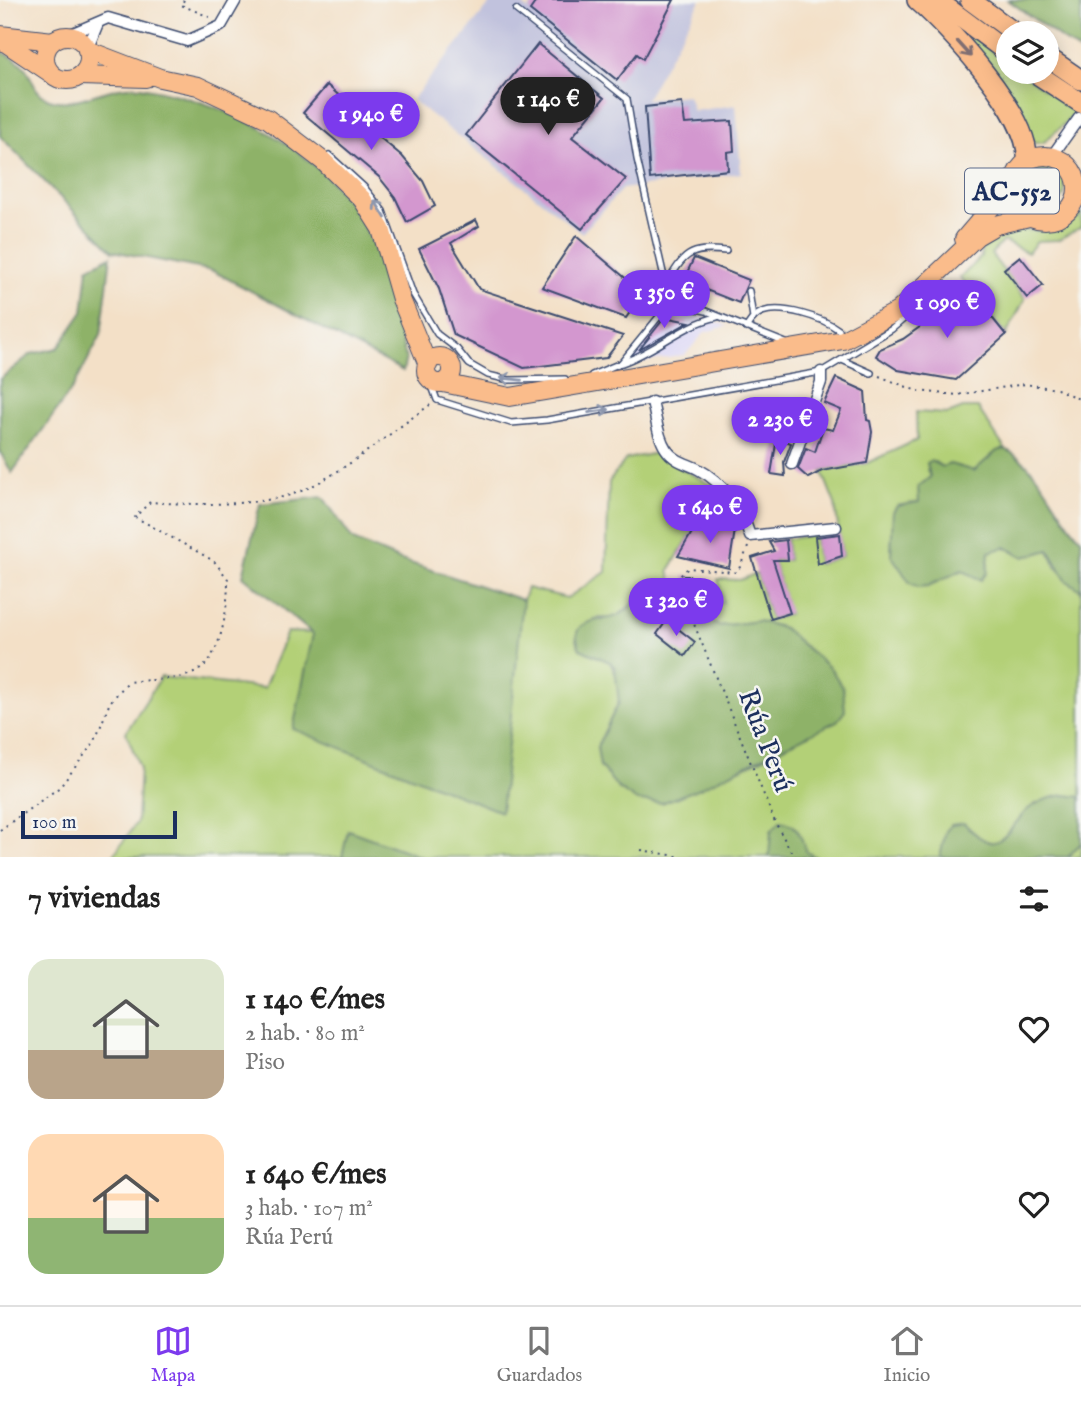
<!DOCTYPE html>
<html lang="es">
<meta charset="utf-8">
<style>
body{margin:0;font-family:"IM FELL English",serif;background:#f2f2f2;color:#222;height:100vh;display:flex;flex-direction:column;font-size:26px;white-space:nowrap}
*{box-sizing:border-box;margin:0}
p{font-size:23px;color:#767676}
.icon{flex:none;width:38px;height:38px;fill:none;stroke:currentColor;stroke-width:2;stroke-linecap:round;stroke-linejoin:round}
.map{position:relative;height:857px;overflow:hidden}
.sheet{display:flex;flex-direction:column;background:#fff;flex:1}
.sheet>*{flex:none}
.fabs{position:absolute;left:996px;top:21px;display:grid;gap:14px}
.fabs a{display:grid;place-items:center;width:63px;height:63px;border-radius:50%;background:#fff;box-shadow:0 4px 18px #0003;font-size:35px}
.scale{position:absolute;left:21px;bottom:18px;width:156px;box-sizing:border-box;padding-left:7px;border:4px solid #1b2f5e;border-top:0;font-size:19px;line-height:24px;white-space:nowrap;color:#1b2f5e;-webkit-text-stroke:5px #f6f6f2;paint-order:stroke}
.price{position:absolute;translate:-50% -60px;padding:0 16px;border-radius:24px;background:#7c3aed;color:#fff;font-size:23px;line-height:46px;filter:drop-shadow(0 2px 4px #0008)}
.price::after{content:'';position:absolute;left:50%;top:42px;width:21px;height:16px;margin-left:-10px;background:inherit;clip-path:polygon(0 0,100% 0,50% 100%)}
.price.selected{background:#222;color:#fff}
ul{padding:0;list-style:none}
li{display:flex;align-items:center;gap:21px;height:175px;padding:0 28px}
li span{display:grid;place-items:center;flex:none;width:196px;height:140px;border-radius:21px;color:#555}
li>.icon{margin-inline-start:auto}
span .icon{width:84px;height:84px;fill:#fffc;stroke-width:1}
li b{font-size:30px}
h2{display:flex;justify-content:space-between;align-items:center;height:84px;padding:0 28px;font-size:30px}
.tabs{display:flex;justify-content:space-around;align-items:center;height:98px;border-top:2px solid #e0e0e0;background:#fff;font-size:19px;color:#767676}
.tabs a{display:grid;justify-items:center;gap:4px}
.tabs .selected{color:#7c3aed}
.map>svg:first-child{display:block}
</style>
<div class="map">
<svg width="1081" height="857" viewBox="0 0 1081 857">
<rect width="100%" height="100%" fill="#f6f6f2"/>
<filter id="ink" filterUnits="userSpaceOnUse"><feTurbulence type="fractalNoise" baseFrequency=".0143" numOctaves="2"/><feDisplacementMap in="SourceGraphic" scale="14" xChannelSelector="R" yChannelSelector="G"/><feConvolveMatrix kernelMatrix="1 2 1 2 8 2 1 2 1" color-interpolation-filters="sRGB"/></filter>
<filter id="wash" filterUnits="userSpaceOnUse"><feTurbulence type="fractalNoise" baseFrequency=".00686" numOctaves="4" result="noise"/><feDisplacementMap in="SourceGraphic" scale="28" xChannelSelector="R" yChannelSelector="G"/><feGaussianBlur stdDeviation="1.57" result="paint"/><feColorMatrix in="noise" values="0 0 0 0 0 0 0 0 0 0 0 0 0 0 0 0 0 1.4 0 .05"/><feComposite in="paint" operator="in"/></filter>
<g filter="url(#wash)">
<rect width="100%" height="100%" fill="#f3e0c7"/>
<!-- built -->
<path fill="#dbd6f7" d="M684 311 728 326 705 332 685 355 628 365 658 321Z"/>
<!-- industrial -->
<path fill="#c1c2dd" d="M493 0H517L528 10 536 0H701L646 99 688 95 693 111 736 105 741 173 622 189 582 233 412 100Z"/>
<!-- green -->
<g fill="#b3d077" stroke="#67806a" stroke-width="2">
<path d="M957 23 1008 63V72H1020L1081 114V119L1075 114 1043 143H1034L955 26Z"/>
<circle cx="1045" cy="188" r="20"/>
<path d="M1081 213V227L1058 240 1037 241 1028 253 1003 241 991 254 1025 299 1006 335 960 278 981 257 982 239C1018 216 1051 248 1081 213Z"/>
<path d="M963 408H978L1005 449 997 451 974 471 950 464 942 467 935 462 927 470 930 477 919 503 908 504 893 512 891 555 928 586 962 570 975 577 987 573 989 552C1002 544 1012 548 1024 557L1049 550 1056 567 1081 590V857H112L137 822 140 768 126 732 161 677 264 688 287 632 313 633 523 600 527 588 567 598 606 572 609 482 626 459 662 452C674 469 699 476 716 488L705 505 707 519 697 525 669 570 675 596 660 590C655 591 648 593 643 595 627 605 620 623 599 617L579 630 576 640 580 649 610 662 618 679 619 702 597 747 600 766 662 803 762 759 802 737 831 669 783 628 759 621 718 626 703 616 697 602 723 603 718 579 740 580 757 573 771 619 789 614 773 560H788L786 539 815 535 818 564 842 556 835 504 822 471 867 463 917 440 916 412 948 414Z"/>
</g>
<!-- forest -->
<g fill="#8eb268" stroke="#547063" stroke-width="2">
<path d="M1008 0H1081V53Z"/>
<path d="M0 51C10 56 19 60 26 69 33 79 34 92 47 98 74 111 110 82 141 87 230 103 328 150 369 236 388 274 395 318 406 358L403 371 213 271 113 251 0 136Z"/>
<path d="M111 256 101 335 74 386 12 473 0 452V379L31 354 58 348 83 312 88 268Z"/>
<path d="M1005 449C1043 468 1053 510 1081 539V590L1067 581 1049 550 1024 557 1005 547 989 552 987 573 981 580 962 570 928 586 918 587 910 583 891 555 893 512 897 506 919 502 918 487 930 477 927 463 931 461 942 467 950 464 974 471 997 451Z"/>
<path d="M323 497 353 540 398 559 523 600 501 812 293 729 313 634 243 576 260 504Z"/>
<path d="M660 590 675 596 718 626 759 621 783 628 831 669 843 688 845 711 837 721 700 788 662 803 637 801 618 788 600 766 597 747 619 702 615 668 610 662 580 649C565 613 607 624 621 614 635 604 643 595 660 590Z"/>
<path d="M1065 795 1081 797V843L1068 857H940L946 831 951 825 964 823C996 857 1000 841 1025 812 1035 802 1051 797 1065 795Z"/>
<path d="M780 821C801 824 799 836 807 852L816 857H769L771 831Z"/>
<path d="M348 830 422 857H342Z"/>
</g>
<g id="blocks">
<!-- building -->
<g fill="#d397cf">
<path d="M537 0H674L643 59 637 54 617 80 530 10Z"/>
<path d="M538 44 604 98 572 137 626 179 582 229 466 135Z"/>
<path d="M327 85 358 112 355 117 402 156 423 181 435 206 407 222 395 197 379 177 303 113Z"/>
<path d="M682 103 685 124 732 121 734 151 727 152 728 170 650 179 645 107Z"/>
<path d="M476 220 479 226 451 243 479 289 623 336 606 358 524 368 454 335 439 289 419 249Z"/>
<path d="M576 236 643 293 626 318 542 287Z"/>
<path d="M1020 256 1043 285 1027 298 1004 269Z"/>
<path d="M694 258 749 280 739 303 683 281Z"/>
<path d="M965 284 1006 335 956 380 898 370 876 356 880 349 903 339 931 319Z"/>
<path d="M669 318 689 322 639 350 662 321Z"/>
<path d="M836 378 865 391 867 420 870 421 872 432 867 463 822 471 808 478 798 469 806 448 815 452 823 428 833 430 841 410 824 403Z"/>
<path d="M777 438 791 443 784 462 785 476 771 474Z"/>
<path d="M707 519 716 527 735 530 729 568 678 556 697 524Z"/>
<path d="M840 534 842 556 818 564 815 537Z"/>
<path d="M786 540 788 560H773L790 613 771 619 752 558 774 551 769 542Z"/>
<path d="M684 576H690L708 591 706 603 697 602 689 594Z"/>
<path d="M667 620 695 642 685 656 657 634Z"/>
</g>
</g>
</g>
<g filter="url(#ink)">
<use href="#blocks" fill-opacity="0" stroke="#3b4a6e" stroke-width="2"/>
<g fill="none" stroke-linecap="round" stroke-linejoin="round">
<!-- lane casing -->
<g stroke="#3b4a6e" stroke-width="8">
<g id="lane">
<path d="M516 10 627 99 637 159 670 303"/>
<path d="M329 155 364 187 383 211 413 294 437 334 457 349 469 364 488 375 509 380 565 379"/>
<path d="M666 285C684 254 689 247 726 251"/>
<path d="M749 291 753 318"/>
<path d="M670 303 706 311 786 343"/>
<path d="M746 328C750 322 754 315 762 312 782 305 822 317 839 330"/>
<path d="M842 360 871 373"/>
<path d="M622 363C656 351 682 325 717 317"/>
<path d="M592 375 621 363 670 303"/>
<path d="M429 378 437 400 511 423 547 420 821 372 892 329 933 294 939 281"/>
</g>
</g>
<!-- street casing -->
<g stroke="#3b4a6e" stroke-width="13">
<g id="street">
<path d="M66 36 108 18 187 41 221 26 236 0"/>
<path d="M87 50 98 23"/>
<path d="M1052 156 1079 118"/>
<path d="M652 402C656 416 657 436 666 449 674 461 686 463 698 469 723 482 742 509 750 536L836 527"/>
<path d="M792 464 821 382V372"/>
</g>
</g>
<!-- primary casing -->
<g stroke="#3b4a6e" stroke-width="20">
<g id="primary">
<path d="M0 35 53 41"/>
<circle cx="67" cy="58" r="22"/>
<path d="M0 39 49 72"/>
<path d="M87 50 160 78 198 86 268 119 323 161 362 199 381 229 401 299 428 365"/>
<path d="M80 76 146 78"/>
<circle cx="1045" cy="188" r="32"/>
<path d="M964 239 1012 183"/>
<circle cx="439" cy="370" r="13"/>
<path d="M443 383 510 397 843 340 898 311 977 236 996 225 1029 217"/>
</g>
</g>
<!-- highway casing -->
<g stroke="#3b4a6e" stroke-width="22">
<g id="highway">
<path d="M917 0C949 28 1031 116 1027 160"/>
<path d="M937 0 1008 53"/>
<path d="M970 0 1015 33"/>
<path d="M1046 56 1081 80"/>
<path d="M1034 72 1081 103"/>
</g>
</g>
<!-- path -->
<g stroke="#3b4a6e" stroke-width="2" stroke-dasharray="2 5" stroke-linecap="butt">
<path d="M184 0 181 5 212 18"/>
<path d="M879 376 917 391 957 395 1025 384 1057 389 1081 400"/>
<path d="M748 547 740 567 735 572 688 568 678 578V585L775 822 794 857"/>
<path d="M0 830 60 787 95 741 110 702 128 682C148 679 176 681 194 673 222 661 228 606 228 579L214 561 135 517 150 502C190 505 252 506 290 495 333 482 392 431 430 405"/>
<path d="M641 850 682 857"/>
</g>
<!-- lane -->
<use href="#lane" stroke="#fff" stroke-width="5"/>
<!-- street -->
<use href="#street" stroke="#fff" stroke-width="10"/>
<!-- primary -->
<use href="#primary" stroke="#fabc8b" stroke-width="18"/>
<!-- highway -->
<use href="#highway" stroke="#fabc8b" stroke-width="19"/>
</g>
<!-- one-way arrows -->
<defs><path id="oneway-shaft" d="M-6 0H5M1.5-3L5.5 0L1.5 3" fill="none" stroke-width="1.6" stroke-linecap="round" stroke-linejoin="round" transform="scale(1.75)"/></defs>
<use stroke="#7f6e72" href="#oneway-shaft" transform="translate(964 49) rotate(48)"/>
<g stroke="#8d97ae">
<use href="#oneway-shaft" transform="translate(380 209) rotate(-122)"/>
<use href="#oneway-shaft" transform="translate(511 379) rotate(-174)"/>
<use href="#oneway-shaft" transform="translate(599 411) rotate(-9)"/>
</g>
</g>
<g text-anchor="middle" stroke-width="5" stroke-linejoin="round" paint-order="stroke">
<!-- shield labels -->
<rect fill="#f6f6f2" stroke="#5d6b8a" stroke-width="2" x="965" y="168.5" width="94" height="45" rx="5"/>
<g font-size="26" font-weight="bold" fill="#1b2f5e">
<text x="1012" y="200">AC-552</text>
</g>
<!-- street labels -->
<g font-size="28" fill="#1b2f5e" stroke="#f6f6f2">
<text transform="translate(767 740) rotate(69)" y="10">Rúa Perú</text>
</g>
</g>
</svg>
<div class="fabs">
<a><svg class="icon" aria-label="layers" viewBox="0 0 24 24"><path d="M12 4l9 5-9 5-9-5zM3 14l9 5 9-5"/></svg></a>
</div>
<div class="scale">100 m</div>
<b class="price selected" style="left:548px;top:137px">1 140 €</b>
<b class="price" style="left:371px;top:152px">1 940 €</b>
<b class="price" style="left:664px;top:330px">1 350 €</b>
<b class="price" style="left:947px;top:340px">1 090 €</b>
<b class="price" style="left:780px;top:457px">2 230 €</b>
<b class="price" style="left:710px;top:545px">1 640 €</b>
<b class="price" style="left:676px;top:638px">1 320 €</b>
</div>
<section class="sheet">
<h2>7 viviendas<svg class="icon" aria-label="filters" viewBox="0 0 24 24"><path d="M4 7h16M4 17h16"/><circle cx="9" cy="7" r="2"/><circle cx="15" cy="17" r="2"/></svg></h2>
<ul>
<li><span style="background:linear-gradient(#dfe7d0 65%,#b9a48a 0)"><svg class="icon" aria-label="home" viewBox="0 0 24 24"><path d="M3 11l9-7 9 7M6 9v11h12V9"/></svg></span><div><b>1 140 €/mes</b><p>2 hab. · 80 m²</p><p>Piso</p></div><svg class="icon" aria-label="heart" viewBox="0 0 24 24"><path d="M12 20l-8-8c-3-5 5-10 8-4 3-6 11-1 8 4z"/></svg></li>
<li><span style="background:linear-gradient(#ffd9b3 60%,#8fb573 0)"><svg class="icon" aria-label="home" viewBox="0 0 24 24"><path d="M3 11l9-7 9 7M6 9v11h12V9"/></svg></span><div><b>1 640 €/mes</b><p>3 hab. · 107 m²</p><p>Rúa Perú</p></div><svg class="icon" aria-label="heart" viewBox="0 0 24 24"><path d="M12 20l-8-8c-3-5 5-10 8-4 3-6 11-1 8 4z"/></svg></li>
</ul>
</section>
<nav class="tabs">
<a class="selected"><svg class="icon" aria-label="map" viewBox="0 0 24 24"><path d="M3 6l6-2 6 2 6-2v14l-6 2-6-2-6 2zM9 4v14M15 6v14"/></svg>Mapa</a>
<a><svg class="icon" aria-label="saved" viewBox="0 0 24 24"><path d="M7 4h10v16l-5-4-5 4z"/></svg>Guardados</a>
<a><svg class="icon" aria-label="home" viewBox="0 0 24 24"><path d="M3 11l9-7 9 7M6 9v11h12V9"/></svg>Inicio</a>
</nav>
